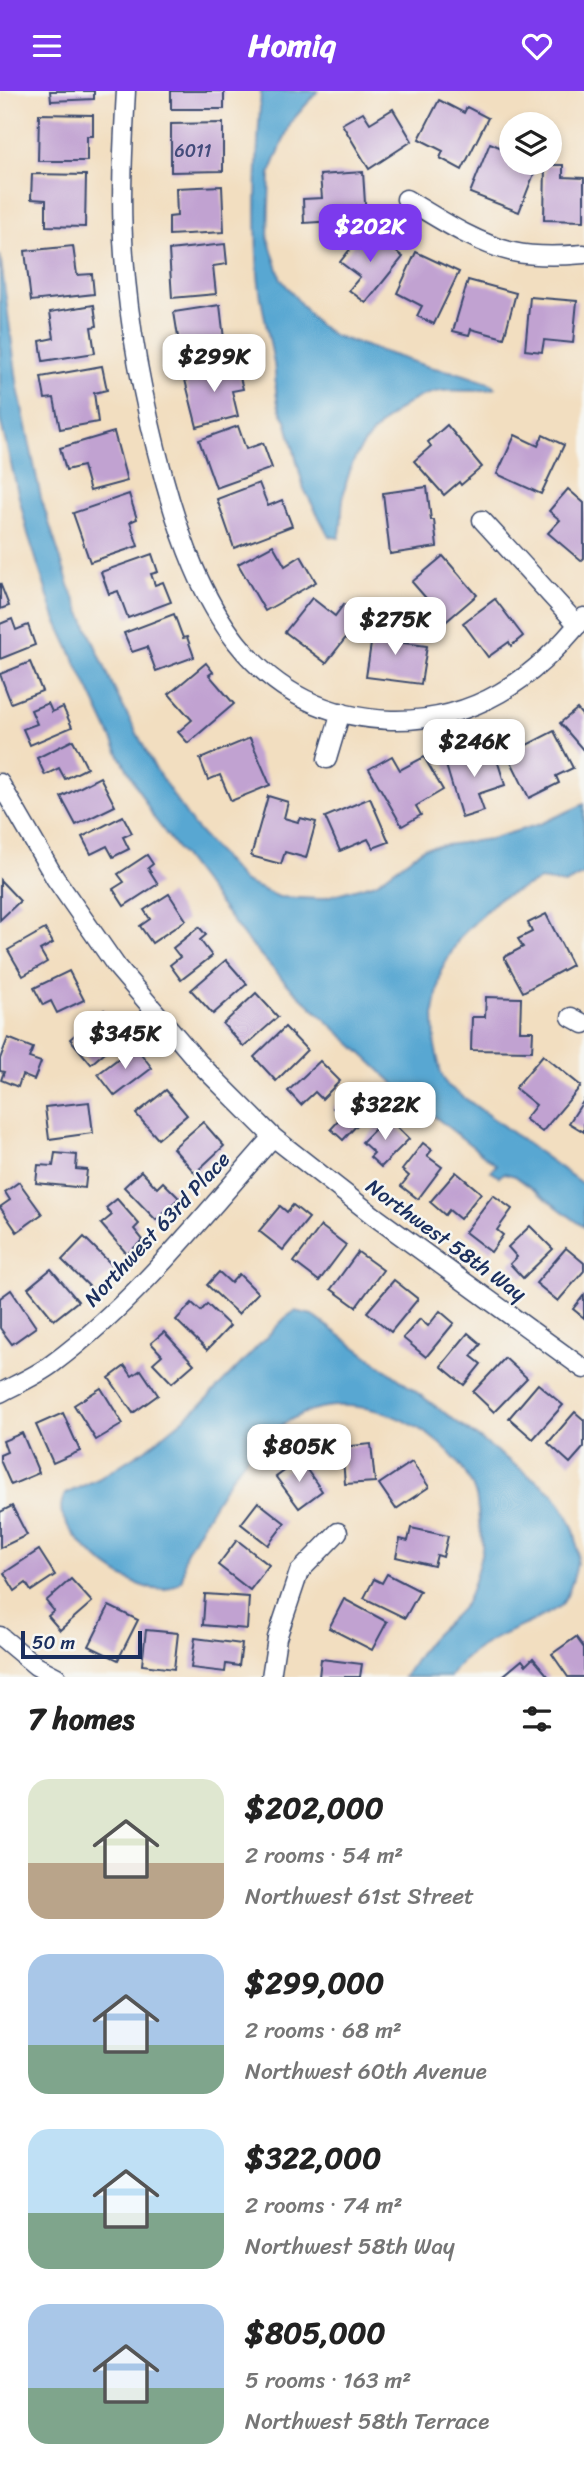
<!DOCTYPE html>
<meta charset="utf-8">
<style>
body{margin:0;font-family:Sriracha,sans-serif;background:#f2f2f2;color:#222;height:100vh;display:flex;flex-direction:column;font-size:26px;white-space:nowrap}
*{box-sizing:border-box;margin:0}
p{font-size:23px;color:#767676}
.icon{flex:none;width:38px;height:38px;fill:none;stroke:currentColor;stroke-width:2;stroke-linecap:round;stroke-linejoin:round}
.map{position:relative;height:1586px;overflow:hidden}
.panel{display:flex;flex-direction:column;background:#fff;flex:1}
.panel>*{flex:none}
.buttons{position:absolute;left:499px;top:21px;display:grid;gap:14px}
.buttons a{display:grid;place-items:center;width:63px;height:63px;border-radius:50%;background:#fff;box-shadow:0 4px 10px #0003;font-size:35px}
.scale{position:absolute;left:21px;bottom:18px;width:121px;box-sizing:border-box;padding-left:7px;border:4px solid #1b2f5e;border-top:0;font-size:19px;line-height:24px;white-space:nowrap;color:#1b2f5e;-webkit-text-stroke:5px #f6f6f2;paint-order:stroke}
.price{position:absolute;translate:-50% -60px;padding:0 16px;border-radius:14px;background:#fff;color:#222;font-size:23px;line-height:46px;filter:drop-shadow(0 2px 4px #0008)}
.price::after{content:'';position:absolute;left:50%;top:42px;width:21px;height:16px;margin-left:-10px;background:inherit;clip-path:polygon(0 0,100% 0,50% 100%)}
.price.current{background:#7c3aed;color:#fff}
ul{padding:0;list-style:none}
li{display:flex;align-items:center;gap:21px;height:175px;padding:0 28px}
li span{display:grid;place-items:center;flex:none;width:196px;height:140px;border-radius:21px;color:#555}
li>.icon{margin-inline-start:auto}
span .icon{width:84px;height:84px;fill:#fffc;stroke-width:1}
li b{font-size:30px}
h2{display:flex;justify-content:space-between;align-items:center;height:84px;padding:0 28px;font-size:30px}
header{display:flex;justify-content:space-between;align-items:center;height:91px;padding:0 28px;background:#7c3aed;color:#fff;font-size:32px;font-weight:700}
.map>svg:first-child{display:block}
</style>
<header><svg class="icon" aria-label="menu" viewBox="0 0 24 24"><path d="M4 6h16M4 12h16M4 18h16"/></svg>Homiq<svg class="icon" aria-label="heart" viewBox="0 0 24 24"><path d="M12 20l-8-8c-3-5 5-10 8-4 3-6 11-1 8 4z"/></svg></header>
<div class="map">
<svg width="584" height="1586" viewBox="0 0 584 1586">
<rect width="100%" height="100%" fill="#f6f6f2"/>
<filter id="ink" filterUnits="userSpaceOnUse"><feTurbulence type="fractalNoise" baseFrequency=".0143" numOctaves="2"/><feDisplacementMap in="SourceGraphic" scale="14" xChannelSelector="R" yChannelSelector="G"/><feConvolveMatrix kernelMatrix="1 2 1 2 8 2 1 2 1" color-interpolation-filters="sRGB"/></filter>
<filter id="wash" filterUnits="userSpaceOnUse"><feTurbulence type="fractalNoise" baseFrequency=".00686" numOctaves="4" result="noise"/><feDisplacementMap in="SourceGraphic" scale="28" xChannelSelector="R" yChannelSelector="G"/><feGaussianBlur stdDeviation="1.57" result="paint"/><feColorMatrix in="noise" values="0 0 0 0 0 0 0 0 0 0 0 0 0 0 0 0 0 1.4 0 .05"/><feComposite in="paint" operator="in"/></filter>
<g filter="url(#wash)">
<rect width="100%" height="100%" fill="#f2dec0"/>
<!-- water -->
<g fill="#58a7d2" stroke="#3a6b98" stroke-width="2">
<path d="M261 0H318L291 31 270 82 268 147 281 188 316 232 335 245 429 276 459 282 492 293 495 297C476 303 455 297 436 301 403 307 357 350 349 383 346 391 344 401 343 409 341 422 343 434 339 447L329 445 304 398 286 329C273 312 277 292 274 273 269 243 260 213 258 183 254 122 257 61 261 0Z"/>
<path d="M0 164 18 297 41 407 70 497 117 604 155 677 193 734 243 790 279 806 319 808 376 792 424 757 490 748 540 733 584 713V785H580L565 793 540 789 498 808 460 846 441 880 434 921 435 955 441 982 447 994 584 1094V1136L515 1085 504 1082 499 1086 491 1080 496 1074 401 999 286 892 246 848 154 727 120 665 55 527 28 443 0 328Z"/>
<path d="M295 1220 312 1224 553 1402C572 1428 584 1451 574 1485 571 1494 568 1507 561 1514 553 1521 542 1525 533 1530 503 1544 468 1556 450 1586H404C412 1575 419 1562 428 1551 439 1538 454 1527 465 1513 471 1504 480 1469 482 1458 483 1449 480 1440 479 1431 478 1423 478 1413 476 1405 456 1342 364 1295 302 1323 246 1348 215 1411 186 1462 181 1472 187 1484 179 1492 176 1494 172 1495 169 1497 138 1508 71 1453 62 1423 60 1415 62 1410 65 1403L98 1388 149 1356 203 1312 285 1227Z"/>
</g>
<g id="blocks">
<!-- building -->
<g fill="#c1a2d1">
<path d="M50 0H94V8L51 10Z"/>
<rect x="171" y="0" width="53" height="18"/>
<path d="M439 9 464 22 467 16 488 27 462 79 440 67 443 60 419 48Z"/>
<path d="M393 18 412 50 369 78 342 33 363 21 370 32Z"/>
<path d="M39 23 93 24V45H87V70H38Z"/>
<path d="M223 32V80L171 81V33Z"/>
<path d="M490 52 511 61V72L535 80 519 121 470 102Z"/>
<path d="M545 74H563V86L584 87V130L544 129Z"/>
<path d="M363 81 366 128 304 132 303 108 322 107 320 84Z"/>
<path d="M32 83 86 84 85 136 46 135V109L31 108Z"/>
<path d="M222 95 224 141 169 144V126L177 125 176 97Z"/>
<path d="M366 138 403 166 366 212 349 199 360 186 340 171Z"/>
<path d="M225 153 227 173 213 175 216 203 172 207 169 159Z"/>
<path d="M73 155 77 184 92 183 94 203 31 210 25 160Z"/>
<path d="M416 161 459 181 434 233 417 225 422 215 397 202Z"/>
<path d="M468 189 516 202 504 247 471 238 469 244 453 240Z"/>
<path d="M530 206 577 210 573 252 544 249 542 261 525 259Z"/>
<path d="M94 214 97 235 91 236 95 262 43 270 40 250 54 247 50 221Z"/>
<path d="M220 214 224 248 232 247 235 263 182 271 174 221Z"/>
<path d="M236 271 243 298 232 300 238 325 197 336 184 285Z"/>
<path d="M102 275 107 299 94 302 98 331 60 338 54 307 45 308 41 286Z"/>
<path d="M447 334 482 376 461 394 459 391 444 404 414 370 431 355 428 351Z"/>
<path d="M238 335 246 358 263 352 272 377 216 397 199 349Z"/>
<path d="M114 341 127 390 90 400 83 375 66 379 60 357Z"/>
<path d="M515 344 538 355 543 344 564 354 541 403 497 383Z"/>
<path d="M259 392 268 415 282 409 292 435 234 457 217 408Z"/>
<path d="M427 396 431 429H434L437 456 390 463 383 402Z"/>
<path d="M568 398 584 412V467L581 470 548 442 560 429 549 420Z"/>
<path d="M129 403 137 428 130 431 138 455 90 471 73 422Z"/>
<path d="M273 454 285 475 301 465 316 491 265 520 238 473Z"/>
<path d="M152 463 158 481 151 483 155 494 163 491 171 511 128 527 118 500 109 503 101 481Z"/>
<path d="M443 465 477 504 435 540 421 524 432 514 412 491Z"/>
<path d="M0 492 9 515 0 518Z"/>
<path d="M312 507 335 525 344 513 362 526 326 572 285 541Z"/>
<path d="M495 508 523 545 511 555 509 551 488 566 463 532Z"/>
<path d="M174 523 183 547 187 546 194 566 156 580 147 556 132 561 124 542Z"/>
<path d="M12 528 16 539 28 534 35 554 0 568V533Z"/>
<path d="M374 533 398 536 396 551 427 555 421 593 366 586Z"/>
<path d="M30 571 42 600 11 612 0 583Z"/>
<path d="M206 572 213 581 209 584 234 613 188 652 178 641 192 629 169 603Z"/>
<path d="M48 612 52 621 63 616 72 636 30 654 23 638 37 633 31 619Z"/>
<path d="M577 618 582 624 584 622V660L560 632Z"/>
<path d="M515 635 525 655 554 640 573 677 556 685 559 692 529 707 498 644Z"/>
<path d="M250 647 270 694 231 710 220 684 208 689 200 668Z"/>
<path d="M73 649 87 677 65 688 59 677 45 684 37 667Z"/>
<path d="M493 656 505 694 478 703 484 720 462 727 445 671Z"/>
<path d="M392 665 400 679 424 666 443 699 416 715 421 724 402 735 369 678Z"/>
<path d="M100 686 115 715 76 734 61 706Z"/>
<path d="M268 705 288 711 284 727 298 731 300 727 316 731 306 767 285 761 281 773 251 765Z"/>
<path d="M370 707 389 751 373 757 368 748 340 760 325 726Z"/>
<path d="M123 725 132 742 123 746 129 758 113 766 107 755 91 763 82 746Z"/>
<path d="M147 764 153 773 148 777 158 793 124 815 113 798 124 791 118 783Z"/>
<path d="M0 789 20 810 0 829Z"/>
<path d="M169 803 186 829 152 852 140 835 150 828 144 819Z"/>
<path d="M546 823 572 874 523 901 504 866 523 856 518 848 532 841 528 832Z"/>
<path d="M199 836 206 844 200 849 212 865 181 889 170 874 180 866 173 857Z"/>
<path d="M45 838 53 852 40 859 47 871 23 885 8 859Z"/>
<path d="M226 869 247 893 213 923 191 899Z"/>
<path d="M69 880 84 909 57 922 51 910 43 914 34 897Z"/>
<path d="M256 902 278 926 244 956 223 933Z"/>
<path d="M486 906 521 907 520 940H533L532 960 471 959 472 926H485Z"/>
<path d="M104 919 125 944 91 973 70 948Z"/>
<path d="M285 936 307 959 276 990 254 966Z"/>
<path d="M8 947 33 957 29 967 41 971 34 989 22 984 18 996 1 989 4 981 0 980V968Z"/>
<path d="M135 955 152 977 115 1005 98 983Z"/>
<path d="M543 964 581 995 542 1041 525 1028 536 1014 515 997Z"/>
<path d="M320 970 340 990 322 1008 315 1001 301 1014 288 1000Z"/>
<path d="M351 998 372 1018 343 1049 331 1038 342 1026 333 1017Z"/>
<path d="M166 999 187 1024 158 1048 136 1023Z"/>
<path d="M584 1009V1041L569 1032Z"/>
<path d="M89 1011 93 1042 49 1048 45 1016Z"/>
<path d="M387 1026 409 1048 381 1076 370 1066 374 1062 362 1051Z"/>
<path d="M203 1031 224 1055 195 1082 173 1057Z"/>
<path d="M423 1052 432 1059 427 1065 442 1076 418 1108 401 1095 409 1085 402 1079Z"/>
<path d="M55 1062 77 1064 76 1078 87 1079 85 1097 36 1092 38 1074 53 1075Z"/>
<path d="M141 1080 157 1097 163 1091 179 1107 156 1129 124 1096Z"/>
<path d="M456 1081 481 1102 460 1128 449 1119 445 1124 430 1111Z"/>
<path d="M19 1091 42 1123 17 1141 0 1116 10 1109 5 1101Z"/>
<path d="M493 1104 512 1118 497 1139 503 1144 491 1161 465 1141Z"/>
<path d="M117 1108 139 1133 134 1138 143 1149 127 1163 101 1133 112 1124 106 1117Z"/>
<path d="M293 1114 309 1127 283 1159 259 1140 280 1115 287 1121Z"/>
<path d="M321 1135 346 1154 319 1190 294 1171Z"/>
<path d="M530 1135 553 1158 523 1187 510 1173 517 1166 508 1156Z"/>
<path d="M84 1146 115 1177 93 1199 62 1169Z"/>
<path d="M566 1157 584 1172V1180L558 1210 536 1192Z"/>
<path d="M358 1161 383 1179 356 1216 331 1198Z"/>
<path d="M51 1178 78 1210 54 1229 28 1197Z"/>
<path d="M219 1181 231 1192 239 1183 258 1202 238 1223 207 1194Z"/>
<path d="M394 1189 418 1208 391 1241 367 1221Z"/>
<path d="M11 1199 36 1236 12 1253 0 1237V1207Z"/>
<path d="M584 1204V1227L573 1218Z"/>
<path d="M192 1212 201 1220 207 1213 230 1235 207 1259 176 1229Z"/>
<path d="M440 1220 454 1232 426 1266 403 1247 420 1228 428 1235Z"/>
<path d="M164 1241 194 1273 172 1292 153 1272 162 1264 151 1252Z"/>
<path d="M468 1242 481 1253 471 1265 481 1273 464 1294 441 1275Z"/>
<path d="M505 1267 527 1287 494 1321 473 1301Z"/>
<path d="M125 1275 132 1285 141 1279 158 1304 133 1322 109 1287Z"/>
<path d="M538 1293 563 1314 533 1348 509 1327Z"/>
<path d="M101 1297 123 1333 96 1349 74 1314Z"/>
<path d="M575 1321 584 1329V1356L570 1372 548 1352Z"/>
<path d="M63 1322 80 1360 53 1372 36 1334Z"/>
<path d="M22 1342 39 1382 11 1394 0 1369V1364L7 1361 3 1350Z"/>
<path d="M371 1353 375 1391 345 1393 342 1356Z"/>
<path d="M300 1369 322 1400 299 1417 276 1386Z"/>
<path d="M412 1371 429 1396 396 1418 379 1393Z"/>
<path d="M258 1411 285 1432 268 1454 241 1433Z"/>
<path d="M12 1415 27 1444 0 1457V1421Z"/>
<path d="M411 1437 448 1445 443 1466 437 1464 434 1475 396 1466 400 1448 408 1450Z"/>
<path d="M237 1449 269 1474 250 1499 218 1474Z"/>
<path d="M39 1459 55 1484 31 1500 26 1492 15 1500 4 1482Z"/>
<path d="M387 1483 420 1500 405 1527 364 1507 374 1488 382 1492Z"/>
<path d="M71 1488 92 1511 60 1539 48 1525 54 1520 46 1510Z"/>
<path d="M205 1503 249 1506 247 1538 203 1534Z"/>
<path d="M344 1508 387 1531 372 1559 329 1537Z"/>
<path d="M109 1515 138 1529 118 1569 89 1555Z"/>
<path d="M146 1539 178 1542 174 1578 142 1574Z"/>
<path d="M576 1546 584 1557V1586H568L552 1563Z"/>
<path d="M195 1547 242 1553 239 1575 226 1573 225 1581 191 1577Z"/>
<path d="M533 1567 549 1586H507L504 1584 522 1569 526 1574Z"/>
<path d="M321 1568 362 1573 360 1586H319Z"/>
</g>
</g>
</g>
<g filter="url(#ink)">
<use href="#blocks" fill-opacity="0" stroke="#3b496d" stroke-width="2"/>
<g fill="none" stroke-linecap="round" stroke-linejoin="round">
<!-- minor casing -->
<g stroke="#3b496d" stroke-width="21">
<g id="minor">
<path d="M126 0C123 54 120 110 124 164 129 240 144 314 164 388 197 507 249 624 391 629 474 631 534 589 584 526"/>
<path d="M406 108C439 128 475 152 513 161 536 166 561 165 584 163"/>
<path d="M482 429 578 534"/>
<path d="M327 668 341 621"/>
<path d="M0 692 55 787 117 876 199 972 273 1046 374 1125 584 1278"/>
<path d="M571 926 584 933"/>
<path d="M0 1302C17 1293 36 1285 52 1273 137 1210 203 1125 273 1046"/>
<path d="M0 1545 36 1575 57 1586"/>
<path d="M271 1586 277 1547 299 1481 338 1441"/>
</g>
</g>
<!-- minor -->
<use href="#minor" stroke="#fff" stroke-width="18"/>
</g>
</g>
<g text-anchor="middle" stroke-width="5" stroke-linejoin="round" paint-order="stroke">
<!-- number labels -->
<g font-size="18" fill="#444c7b">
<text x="193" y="66">6011</text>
</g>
<!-- street labels -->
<g font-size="21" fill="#1b2f5e" stroke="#f6f6f2">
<text transform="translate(157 1138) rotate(-47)" y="7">Northwest 63rd Place</text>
<text transform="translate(446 1149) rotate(36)" y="7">Northwest 58th Way</text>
</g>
</g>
</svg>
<div class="buttons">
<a><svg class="icon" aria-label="layers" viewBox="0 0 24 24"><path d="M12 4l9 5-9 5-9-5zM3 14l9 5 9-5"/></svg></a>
</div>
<div class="scale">50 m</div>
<b class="price current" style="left:370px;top:173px">$202K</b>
<b class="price" style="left:214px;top:303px">$299K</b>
<b class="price" style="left:395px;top:566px">$275K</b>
<b class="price" style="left:474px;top:688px">$246K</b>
<b class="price" style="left:125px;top:980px">$345K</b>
<b class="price" style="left:385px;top:1051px">$322K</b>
<b class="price" style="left:299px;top:1393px">$805K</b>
</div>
<section class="panel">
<h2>7 homes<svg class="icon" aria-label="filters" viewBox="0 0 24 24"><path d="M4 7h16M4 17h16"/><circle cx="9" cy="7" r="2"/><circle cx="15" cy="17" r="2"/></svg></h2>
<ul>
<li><span style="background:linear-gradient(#dfe7d0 60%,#b9a48a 0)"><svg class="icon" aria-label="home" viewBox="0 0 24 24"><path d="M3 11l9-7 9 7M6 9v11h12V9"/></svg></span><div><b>$202,000</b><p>2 rooms · 54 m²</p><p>Northwest 61st Street</p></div></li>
<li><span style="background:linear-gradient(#a9c7e8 65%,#7fa58c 0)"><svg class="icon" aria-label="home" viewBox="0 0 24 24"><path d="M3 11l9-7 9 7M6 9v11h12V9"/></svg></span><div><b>$299,000</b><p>2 rooms · 68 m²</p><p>Northwest 60th Avenue</p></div></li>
<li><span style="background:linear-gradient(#bfe0f5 60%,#7fa58c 0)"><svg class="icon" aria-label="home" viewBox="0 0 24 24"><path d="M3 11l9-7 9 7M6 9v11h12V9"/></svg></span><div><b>$322,000</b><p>2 rooms · 74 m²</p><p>Northwest 58th Way</p></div></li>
<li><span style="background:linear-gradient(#a9c7e8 60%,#7fa58c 0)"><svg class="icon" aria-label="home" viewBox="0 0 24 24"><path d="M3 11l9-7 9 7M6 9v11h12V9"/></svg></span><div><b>$805,000</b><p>5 rooms · 163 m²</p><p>Northwest 58th Terrace</p></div></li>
</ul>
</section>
